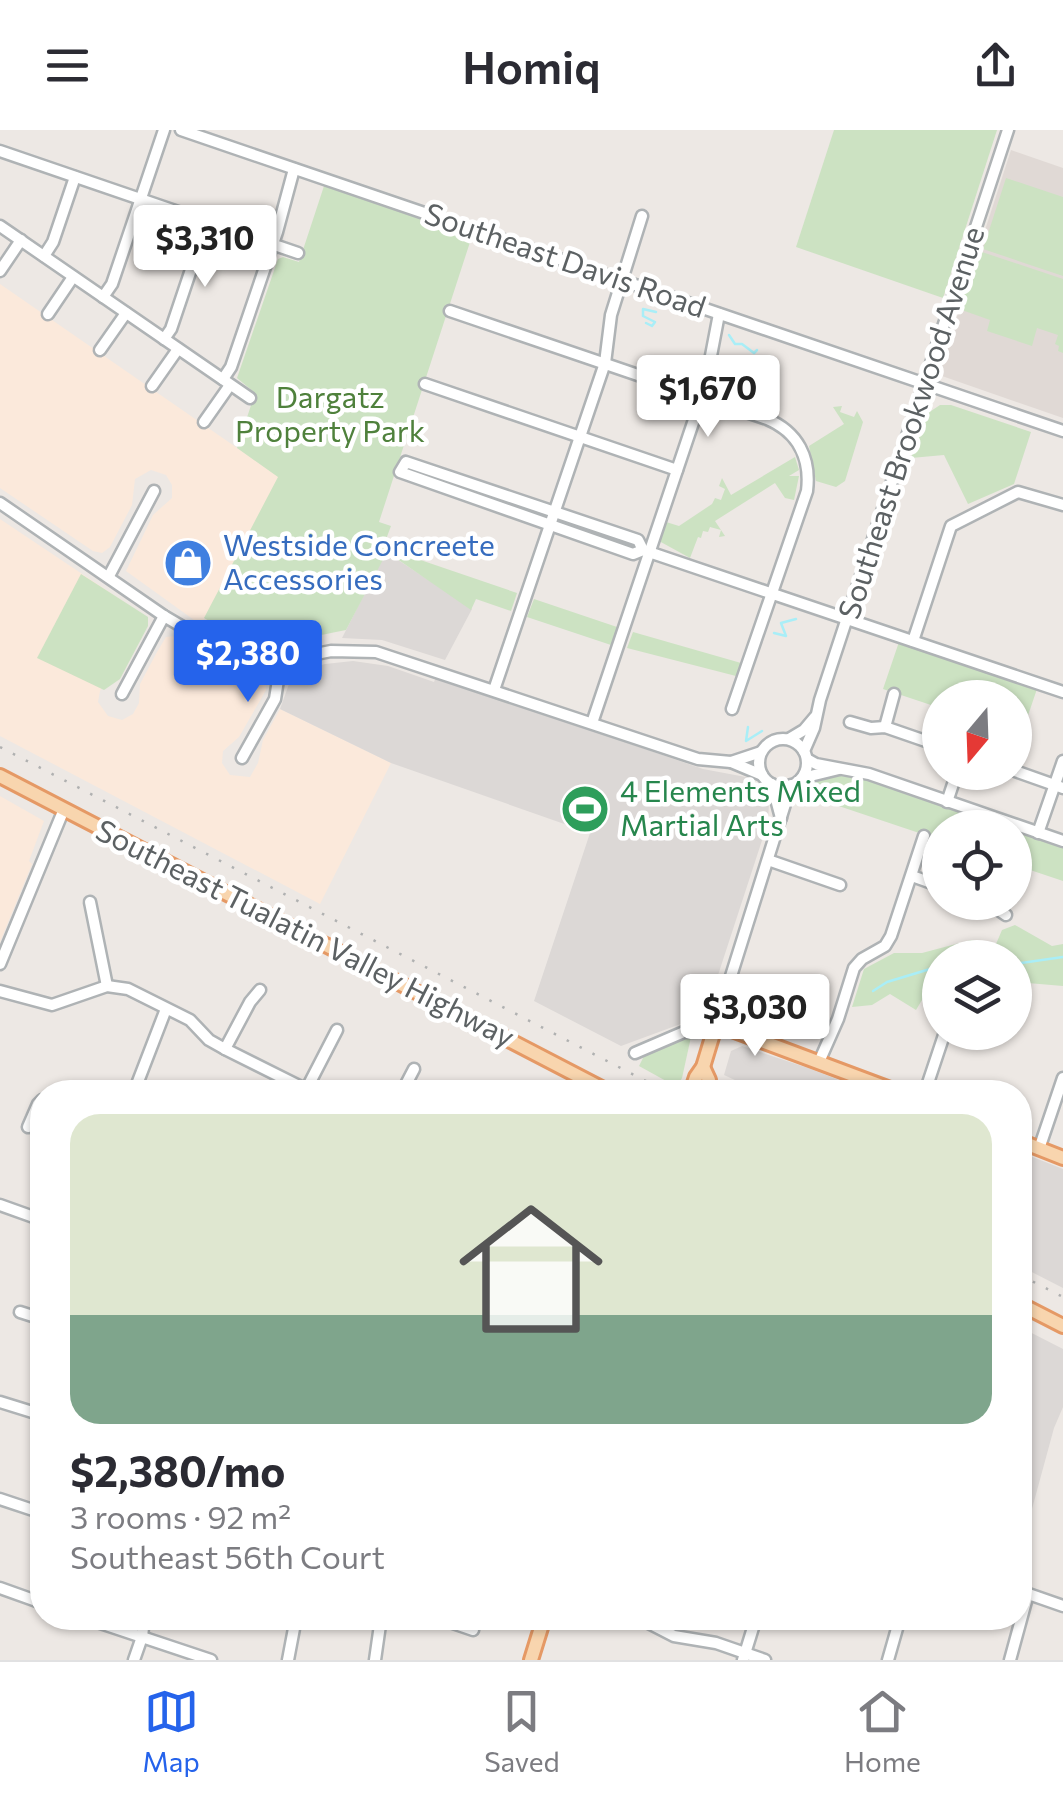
<!DOCTYPE html>
<meta charset="utf-8">
<style>
body{margin:0;font-family:Commissioner,sans-serif;background:#f2f2f3;color:#2b2b33;height:100vh;display:flex;flex-direction:column;font-size:38px;white-space:nowrap}
*{box-sizing:border-box;margin:0}
p{font-size:32px;color:#7c7c81}
.icon{flex:none;width:55px;height:55px;fill:none;stroke:currentColor;stroke-width:2;stroke-linecap:round;stroke-linejoin:round}
.map{position:relative;flex:1;overflow:hidden}
.panel{position:absolute;left:30px;top:950px;width:1002px;height:550px;display:flex;flex-direction:column;background:#fff;border-radius:40px;box-shadow:0 2px 8px #0004}
.panel>*{flex:none}
.needle{width:65px;rotate:199deg}
.fabs{position:absolute;left:922px;top:550px;display:grid;gap:20px}
.fabs a{display:grid;place-items:center;width:110px;height:110px;border-radius:50%;background:#fff;box-shadow:0 2px 8px #0004;font-size:50px}
.price{position:absolute;translate:-50% -85px;padding:0 22px;border-radius:10px;background:#fff;color:#222;font-size:32px;line-height:65px;filter:drop-shadow(0 2px 5px #0008)}
.price::after{content:'';position:absolute;left:50%;top:60px;width:30px;height:22px;margin-left:-15px;background:inherit;clip-path:polygon(0 0,100% 0,50% 100%)}
.price.current{background:#2563eb;color:#fff}
ul{padding:0;list-style:none}
li{display:grid;align-content:center;gap:20px;height:530px;padding:0 40px}
li+li{border-top:2px solid #e1e1e2}
li span{display:grid;place-items:center;height:310px;border-radius:30px;color:#555}
li>.icon{margin-inline-start:auto}
span .icon{width:180px;height:180px;fill:#fffc;stroke-width:1}
li b{font-size:42px}
header{display:flex;justify-content:space-between;align-items:center;height:130px;padding:0 40px;background:#fff;font-size:45px;font-weight:600}
.menu{display:flex;justify-content:space-around;align-items:center;height:140px;border-top:2px solid #e1e1e2;background:#fff;font-size:28px;color:#7c7c81}
.menu a{display:grid;justify-items:center;gap:5px}
.menu .current{color:#2563eb}
.map>svg:first-child{display:block}
</style>
<header><svg class="icon" aria-label="menu" viewBox="0 0 24 24"><path d="M4 6h16M4 12h16M4 18h16"/></svg>Homiq<svg class="icon" aria-label="share" viewBox="0 0 24 24"><path d="M12 15V3M7 8l5-5 5 5M5 13v7h14v-7"/></svg></header>
<div class="map">
<svg width="1063" height="1530" viewBox="0 0 1063 1530">
<rect width="100%" height="100%" fill="#ede8e4"/>
<!-- commercial -->
<g fill="#fbe9db">
<path d="M0 154 279 347 201 495 126 441 153 385 172 368V355L166 345 151 340 135 349 132 375 110 417 102 423 93 421 0 358Z"/>
<path d="M0 389 142 484 100 561 98 572 108 586 122 590 133 584 139 573 140 554 157 522 166 507 175 506 209 527 259 541 266 546V560L239 607 223 621 222 633 230 645 250 647 258 633 263 610 280 579 391 633 320 774 0 606Z"/>
<path d="M0 666 44 691 29 731 32 734 0 812Z"/>
</g>
<!-- industrial -->
<g fill="#dcd8d6">
<path d="M386 422 472 479 445 530 382 510 342 508Z"/>
<path d="M353 531 388 536 434 552 436 547 703 639 751 648 750 654 765 664 769 673 768 692 705 885 621 916 534 871 590 703 391 633 280 579 293 543 325 534Z"/>
<path d="M742 916 808 938 870 962H761L724 945 731 921Z"/>
<path d="M1020 1022 1063 1039V1158L1020 1136Z"/>
<path d="M1020 1197 1063 1219V1277L1054 1298 1020 1423Z"/>
</g>
<!-- education -->
<path fill="#e0d9d5" d="M1011 20 1063 38V288L942 246 939 242Z"/>
<!-- green -->
<g fill="#cce2c2">
<path d="M834 0H997L943 168 796 117Z"/>
<path d="M1006 48 1063 67V146L983 119Z"/>
<path d="M324 56 472 106 379 392 391 396 385 412 398 417 397 422 517 463 511 481 476 469 471 480 387 422 346 500C288 512 257 520 204 488L278 347 237 318 255 263 237 248 278 129 283 127 299 132Z"/>
<path d="M979 121 1063 149V223L1058 221 1059 216 1055 214 1058 205 1037 198 1032 216 987 201 990 190 959 179Z"/>
<path d="M940 275H951L1031 302 1014 354 968 374 944 325 911 328 925 285Z"/>
<path d="M842 276 840 282 854 287 857 281 863 292 845 351 836 357 816 351 809 316 844 294 833 277Z"/>
<path d="M795 327 799 340 789 346H799L794 370 785 368 775 353 715 391 725 406 719 407 721 400 710 397 708 402 703 401 701 408 698 407 690 428 659 411 666 392 679 396 712 374 715 368 721 370 725 359 719 356 722 348 731 365Z"/>
<path d="M81 444 148 487V496L120 549 104 560 37 528Z"/>
<path d="M534 469 617 497 611 515 527 487Z"/>
<path d="M633 502 741 533 736 546 627 518Z"/>
<path d="M900 509 1038 556 1021 606 1015 604V568H940V578L883 559Z"/>
<path d="M828 644 869 650 1009 697 940 698V710L797 662 808 649Z"/>
<path d="M1015 700 1063 716V751L1015 735Z"/>
<path d="M1015 795 1052 816 1063 814V856L1015 852V828H940V859L925 865 916 880 890 864 872 875 852 877 864 839 894 823H922L971 810 996 814 1002 800Z"/>
<path d="M686 906 691 907 682 948 677 957 639 936 645 924Z"/>
</g>
<g fill="none" stroke-linecap="round" stroke-linejoin="round">
<!-- stream -->
<g stroke="#a9eef7" stroke-width="2.5">
<path d="M646 193 652 196 655 192 643 186V179L656 182"/>
<path d="M729 205 735 214H742L754 223 757 220"/>
<path d="M774 503 786 506 781 493 796 489"/>
<path d="M748 597 746 611 762 601"/>
<path d="M1015 834 1063 827"/>
<path d="M873 861 887 852 940 836"/>
</g>
<!-- minor casing -->
<g stroke="#afb3b5" stroke-width="15">
<g id="minor">
<path d="M181 0 1063 301"/>
<path d="M0 21 298 123"/>
<path d="M0 96 250 268"/>
<path d="M44 126 53 112 75 47"/>
<path d="M0 141 21 110"/>
<path d="M103 167 112 154 164 0"/>
<path d="M450 181 767 289C798 302 811 328 807 361L732 579"/>
<path d="M48 184 73 147"/>
<path d="M164 209 171 199 207 92"/>
<path d="M100 220 126 183"/>
<path d="M223 249 231 237 277 102 294 39"/>
<path d="M425 254 677 340"/>
<path d="M152 256 178 219"/>
<path d="M204 292 230 255"/>
<path d="M0 373 164 486 222 520 239 527 281 531 331 521 376 522 698 629 731 632 761 622"/>
<path d="M643 420 638 410 406 332 400 342 633 424 643 420 1063 562"/>
<path d="M109 446 154 361"/>
<path d="M913 511 951 396 1018 362 1063 375"/>
<path d="M494 560 605 233 611 185 642 86"/>
<path d="M122 564 164 486"/>
<path d="M850 592 871 598 885 597 940 616"/>
<path d="M592 593 705 257 719 184"/>
<path d="M885 597 894 564"/>
<circle cx="783" cy="633" r="24"/>
<path d="M789 609 804 600 815 587"/>
<path d="M804 621 814 598 820 570 1008 0"/>
<path d="M242 628 275 569 281 531"/>
<path d="M807 629 816 634 869 644 1063 711"/>
<path d="M731 632 762 645"/>
<path d="M1015 641 1063 658"/>
<path d="M802 648 839 639"/>
<path d="M772 654 781 688"/>
<path d="M947 672 957 642"/>
<path d="M1038 703 1063 631"/>
<path d="M768 730 840 755"/>
<path d="M912 746 940 756"/>
<path d="M90 772 107 856"/>
<path d="M987 772 1006 785"/>
<path d="M0 834 64 679"/>
<path d="M0 861 52 875 107 856 128 859 190 890 209 910 225 919 311 962"/>
<path d="M716 894 791 655"/>
<path d="M225 919 250 872 260 860"/>
<path d="M635 923 684 902 713 901"/>
<path d="M819 932 838 889 854 838 862 829 885 816 891 806 924 706"/>
<path d="M134 962 166 879"/>
<path d="M305 962 337 900"/>
<path d="M402 962 414 939"/>
<path d="M925 962 945 902"/>
<path d="M28 997 38 974 42 970"/>
<path d="M1039 1019 1063 948"/>
<path d="M0 1075 42 1090"/>
<path d="M20 1182 42 1189"/>
<path d="M0 1272 42 1285"/>
<path d="M0 1369 42 1383"/>
<path d="M0 1458 42 1473"/>
<path d="M1020 1461 1063 1476"/>
<path d="M85 1488 211 1530"/>
<path d="M438 1488 473 1500"/>
<path d="M639 1488 674 1506 716 1513 765 1530"/>
<path d="M134 1530 142 1507 144 1488"/>
<path d="M288 1530 296 1488"/>
<path d="M375 1530 381 1488"/>
<path d="M743 1530 756 1488"/>
<path d="M888 1530 900 1488"/>
<path d="M1010 1530 1028 1464"/>
</g>
</g>
<!-- major casing -->
<g stroke="#e59965" stroke-width="18">
<g id="major">
<path d="M0 646 609 962"/>
<path d="M703 937 709 950 707 962"/>
<path d="M691 962 696 947 703 937 716 894 898 962"/>
<path d="M1020 1011 1063 1028"/>
<path d="M1020 1174 1063 1196"/>
<path d="M531 1530 544 1488"/>
</g>
</g>
<!-- minor -->
<use href="#minor" stroke="#fff" stroke-width="10"/>
<!-- major -->
<use href="#major" stroke="#f8d5ae" stroke-width="12"/>
<!-- rail -->
<g stroke="#b0b1b1" stroke-width="2.5" stroke-dasharray="2.5 12" stroke-linecap="butt">
<path d="M0 617 667 962"/>
<path d="M1020 1145 1063 1167"/>
</g>
</g>
<!-- icons -->
<defs>
<g id="shop-disc" transform="scale(2.5)"><circle r="9.5" fill="#3f7fe0" stroke="#fff"/><path d="M-5-2.5h2.3a2.7 3.5 0 0 1 5.4 0H5L5.5 6h-11ZM-1.5-2.5h3a1.5 2.3 0 0 0-3 0Z" fill="#fff"/></g>
<g id="stadium-disc" transform="scale(2.5)"><circle r="9.5" fill="#2e9e5b" stroke="#fff"/><path d="M0-5a6.5 5 0 1 0 0 10a6.5 5 0 1 0 0-10ZM-3.5-1.8h7v3.6h-7Z" fill="#fff"/></g>
</defs>
<g fill-rule="evenodd">
<use href="#shop-disc" x="188" y="433"/>
<use href="#stadium-disc" x="585" y="679"/>
</g>
<g text-anchor="middle" stroke-width="9" stroke-linejoin="round" paint-order="stroke">
<!-- street labels -->
<g font-size="30" fill="#5c6163" stroke="#fff">
<text transform="translate(565 131) rotate(19)" y="10">Southeast Davis Road</text>
<text transform="translate(912 293) rotate(-72)" y="10">Southeast Brookwood Avenue</text>
<text transform="translate(305 804) rotate(27)" y="10">Southeast Tualatin Valley Highway</text>
</g>
<!-- park labels -->
<g font-size="30" fill="#4f813c" stroke="#fff">
<text x="330" y="278">Dargatz<tspan x="330" dy="34">Property Park</tspan></text>
</g>
<!-- shop labels -->
<g font-size="30" fill="#366cbe" stroke="#fff" text-anchor="start">
<text x="223" y="426">Westside Concreete<tspan x="223" dy="34">Accessories</tspan></text>
</g>
<!-- leisure labels -->
<g font-size="30" fill="#27864d" stroke="#fff" text-anchor="start">
<text x="620" y="672">4 Elements Mixed<tspan x="620" dy="34">Martial Arts</tspan></text>
</g>
</g>
</svg>
<div class="fabs">
<a><svg class="needle" viewBox="-14 -14 28 28"><path d="M0-13l5 13h-10z" fill="#e53935"/><path d="M0 13l5-13h-10z" fill="#7c7c81"/></svg></a>
<a><svg class="icon" aria-label="locate" viewBox="0 0 24 24"><circle cx="12" cy="12" r="6"/><path d="M12 2v4M12 18v4M2 12h4M18 12h4"/></svg></a>
<a><svg class="icon" aria-label="layers" viewBox="0 0 24 24"><path d="M12 4l9 5-9 5-9-5zM3 14l9 5 9-5"/></svg></a>
</div>
<b class="price" style="left:205px;top:160px">$3,310</b>
<b class="price" style="left:708px;top:310px">$1,670</b>
<b class="price current" style="left:248px;top:575px">$2,380</b>
<b class="price" style="left:755px;top:929px">$3,030</b>
<section class="panel">
<ul>
<li><span style="background:linear-gradient(#dfe7d0 65%,#7fa58c 0)"><svg class="icon" aria-label="home" viewBox="0 0 24 24"><path d="M3 11l9-7 9 7M6 9v11h12V9"/></svg></span><div><b>$2,380/mo</b><p>3 rooms · 92 m²</p><p>Southeast 56th Court</p></div></li>
</ul>
</section>
</div>
<nav class="menu">
<a class="current"><svg class="icon" aria-label="map" viewBox="0 0 24 24"><path d="M3 6l6-2 6 2 6-2v14l-6 2-6-2-6 2zM9 4v14M15 6v14"/></svg>Map</a>
<a><svg class="icon" aria-label="saved" viewBox="0 0 24 24"><path d="M7 4h10v16l-5-4-5 4z"/></svg>Saved</a>
<a><svg class="icon" aria-label="home" viewBox="0 0 24 24"><path d="M3 11l9-7 9 7M6 9v11h12V9"/></svg>Home</a>
</nav>
